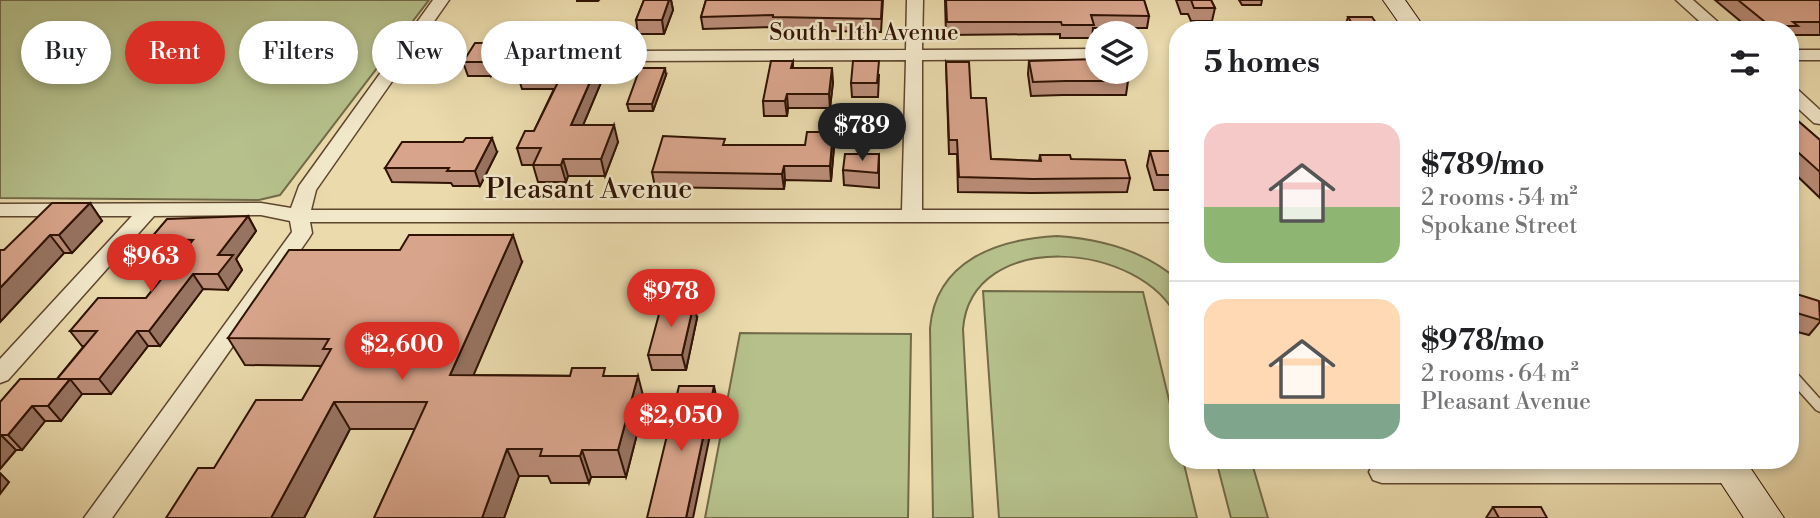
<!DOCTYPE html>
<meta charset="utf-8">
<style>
body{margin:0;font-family:"Libre Bodoni",serif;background:#f2f2f2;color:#202124;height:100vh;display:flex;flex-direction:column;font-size:26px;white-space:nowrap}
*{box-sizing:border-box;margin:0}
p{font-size:23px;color:#757577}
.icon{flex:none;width:38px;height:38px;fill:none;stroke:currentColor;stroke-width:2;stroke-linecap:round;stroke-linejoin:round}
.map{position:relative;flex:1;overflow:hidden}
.drawer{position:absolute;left:1169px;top:21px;width:630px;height:448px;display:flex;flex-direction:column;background:#fff;border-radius:28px;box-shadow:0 4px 10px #0003}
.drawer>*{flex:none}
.banner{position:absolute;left:21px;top:21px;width:665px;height:63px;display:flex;gap:14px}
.fabs{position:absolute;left:1085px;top:21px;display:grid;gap:14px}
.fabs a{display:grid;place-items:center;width:63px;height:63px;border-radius:50%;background:#fff;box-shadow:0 4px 10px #0003;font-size:35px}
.price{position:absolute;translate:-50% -60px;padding:0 16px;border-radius:24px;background:#d93025;color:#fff;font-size:23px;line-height:46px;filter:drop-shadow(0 2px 4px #0008)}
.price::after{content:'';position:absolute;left:50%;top:42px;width:21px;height:16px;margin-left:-10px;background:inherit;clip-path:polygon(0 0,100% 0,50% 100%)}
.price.current{background:#222;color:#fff}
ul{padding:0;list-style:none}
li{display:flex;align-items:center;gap:21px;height:175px;padding:0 35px}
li+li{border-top:2px solid #e0e0e0}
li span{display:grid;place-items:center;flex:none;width:196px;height:140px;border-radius:21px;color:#555}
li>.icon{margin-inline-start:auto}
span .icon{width:84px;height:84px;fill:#fffc;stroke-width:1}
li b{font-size:30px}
h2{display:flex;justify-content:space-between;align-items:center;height:84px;padding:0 35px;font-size:30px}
.chip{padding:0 24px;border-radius:32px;background:#fff;box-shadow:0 4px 10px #0003;font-size:24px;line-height:63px}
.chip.current{background:#d93025;color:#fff}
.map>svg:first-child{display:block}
</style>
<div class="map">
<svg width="1820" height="518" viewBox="0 0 1820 518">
<rect width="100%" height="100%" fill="#eadaac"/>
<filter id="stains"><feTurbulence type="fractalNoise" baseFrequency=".00286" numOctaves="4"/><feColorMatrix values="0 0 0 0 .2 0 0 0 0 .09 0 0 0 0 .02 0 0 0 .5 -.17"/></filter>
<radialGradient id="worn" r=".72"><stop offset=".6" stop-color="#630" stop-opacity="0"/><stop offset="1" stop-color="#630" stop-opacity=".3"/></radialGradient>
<!-- green -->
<g fill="#b5c08b" stroke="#726a48" stroke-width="2">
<path d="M0 0H429L280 195 259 200 0 198Z"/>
<path d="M1057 236C1101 239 1144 250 1178 280V320C1143 241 971 227 963 329L973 518H933L930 328C936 260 998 239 1057 236Z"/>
<path d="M983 291 1143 292 1178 437V460H1183L1197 518H999Z"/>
<path d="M740 333 911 334 908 518H705Z"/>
<path d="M1216 460H1251L1268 518H1231Z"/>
</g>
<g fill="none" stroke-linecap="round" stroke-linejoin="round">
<!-- lane casing -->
<g stroke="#5e452e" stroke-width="3">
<path id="lane" d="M1790 369 1794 370 1820 399V412L1816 410 1790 381Z"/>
</g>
<!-- street casing -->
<g stroke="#5e452e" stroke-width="3">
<g id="street">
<path d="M433 0H449L316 190 311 210H902L906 60 631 61 623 56 631 51 906 50 907 0H923L922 50 1097 49V59L922 60V210H1178V222H310L312 233 309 238 112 518H84L292 232 290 221 261 215 154 216 8 380 0 383V359L132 216H0V204L261 203 291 208 299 186Z"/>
<path d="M1676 0H1693L1727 30H1709Z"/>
<rect x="1790" y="50" width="30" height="10"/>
<path d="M1790 87 1796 88 1820 110V124L1814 123 1790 101Z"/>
<path d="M1382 461H1733L1742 464 1746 472 1742 480 1733 483H1382L1373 480 1369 472 1373 464Z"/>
</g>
</g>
<!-- secondary casing -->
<g stroke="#301304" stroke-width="2">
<g id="secondary">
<path d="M1383 0H1405L1426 30H1404Z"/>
<path d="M1706 460H1745L1784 518H1744Z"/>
</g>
</g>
<!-- lane -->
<use href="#lane" fill="#f1e7c9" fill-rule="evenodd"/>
<!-- street -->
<use href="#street" fill="#f1e7c9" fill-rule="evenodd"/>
<!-- secondary -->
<use href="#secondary" fill="#f1e7c9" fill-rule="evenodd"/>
</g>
<!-- wall -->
<g fill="#ba8d78" stroke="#301304" stroke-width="2">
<path d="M577 0H599L598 1H577Z"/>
<path d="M644 0H671L673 10 664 34H638L636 20Z"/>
<path d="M706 0H883L881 32 774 30V27L703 29 701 17Z"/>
<path d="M945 0H1144L1149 16 1147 28H1093L1092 38H1060V34L946 35Z"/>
<path d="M1176 0H1211L1215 8 1212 21H1191L1188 14H1181Z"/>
<path d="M1239 0H1262L1261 5H1242Z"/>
<path d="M1715 0H1820V35H1793L1790 39V30H1751Z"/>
<path d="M1348 17 1381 30H1346L1345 27Z"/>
<path d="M498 43 502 57 491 76H468L463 62Z"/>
<path d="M793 61V68L833 82 830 108H788L787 116H764L763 101Z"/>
<path d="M1029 61 1128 81 1126 95H1063L1031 96 1028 74Z"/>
<path d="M946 62 971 98 991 159 1039 161 1040 155 1071 159 1130 178 1127 192 1031 193 958 192 957 154H949Z"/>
<path d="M517 73H605L583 125 618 142 605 176H568L566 182H538L533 165H522L517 148 534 131 554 89H522Z"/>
<path d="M666 75 653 111H629L627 104Z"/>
<path d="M879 75 878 97H852L851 83Z"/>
<path d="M1790 114 1820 140V198L1790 169Z"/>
<path d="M726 145 834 147 831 181 785 180 784 189 655 187 652 172Z"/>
<path d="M1150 151H1178V190H1154L1147 166Z"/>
<path d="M497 152 480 186H453L451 183 392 182 385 168Z"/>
<path d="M879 154V188L844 185 843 170Z"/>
<path d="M90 203 102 221 72 253H64L0 322V250H4Z"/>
<path d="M248 216 256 231 236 259 242 270 228 290 203 289 160 346H148L111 394H82L61 421H45L22 450H16L0 469V402L57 379 84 346H82L70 331 146 298 181 254H160L150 239Z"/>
<path d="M522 262 473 375 608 376 645 403 626 477H591L589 483H551L548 476H519L504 518H374L415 429H350L304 518H166L214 468 302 400 322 366 245 365 228 338Z"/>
<path d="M1790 292 1820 308V322L1809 335 1790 330Z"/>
<path d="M697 318 686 370H652L648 355Z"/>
<path d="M1493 507 1547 518H1486Z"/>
</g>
<!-- shaded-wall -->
<g fill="#977361" stroke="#301304" stroke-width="2">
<path d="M669 0H671L673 10 664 34 662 20Z"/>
<path d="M498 43 502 57 491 76 487 62Z"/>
<path d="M601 57 605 73 576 142 571 125Z"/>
<path d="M665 68 666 75 653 111 652 104Z"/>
<path d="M832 68 833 82 830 108 829 94Z"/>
<path d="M787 94 788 108 787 116 785 101Z"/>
<path d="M614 125 618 142 605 176 601 159Z"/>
<path d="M833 132 834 147 831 181 830 166Z"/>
<path d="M492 138 497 152 480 186 475 171Z"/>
<path d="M563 159 568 176 566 182 561 165Z"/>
<path d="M784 166 785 180 784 189 782 174Z"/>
<path d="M90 203 102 221 72 253 59 235Z"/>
<path d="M248 216 256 231 236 259 242 270 228 290 218 274V255Z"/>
<path d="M50 235 64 253 0 322V288Z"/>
<path d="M513 235 522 262 462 402 450 375Z"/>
<path d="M193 274 203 289 160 346 149 331Z"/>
<path d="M694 303 697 318 686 370 682 355Z"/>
<path d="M137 331 148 346 111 394 99 379Z"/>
<path d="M638 376 645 403 626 477 618 450Z"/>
<path d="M70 379 82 394 61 421 48 406Z"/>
<path d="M714 386 717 401 693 518H686Z"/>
<path d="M334 402 350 429 304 518H271Z"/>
<path d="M32 406 45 421 22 450 8 435Z"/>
<path d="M1 435 16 450 0 469V436Z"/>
<path d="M507 449 519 476 504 518H482Z"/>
<path d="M582 450 591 477 589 483 580 456Z"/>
<path d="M0 473 9 482 0 494Z"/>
</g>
<!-- building -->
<g fill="#d8a48b" stroke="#301304" stroke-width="2">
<path d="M644 0H669L662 20H636Z"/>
<path d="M706 0H882L881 19 773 17V15L701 17Z"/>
<path d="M946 0H1144L1149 16 1091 15 1094 25H1062L1061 22H947Z"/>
<path d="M1184 0H1211L1215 8H1194L1191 0Z"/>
<path d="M1738 0H1820V22H1793L1798 26H1770Z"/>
<path d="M1348 17H1372L1381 30H1356Z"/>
<path d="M475 43H498L487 62H463Z"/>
<path d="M527 57H601L571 125H614L601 159H563L561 165H533L541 148H517L525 131H534L562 74 517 73Z"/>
<path d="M1097 59V72H1126L1128 81H1065L1033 82 1029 61Z"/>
<path d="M771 61H793L791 68H832L829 94H787L785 101H763Z"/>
<path d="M853 61H879L877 83H851Z"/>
<path d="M946 62H969L971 98H986L991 159 1041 161 1040 155H1070L1071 159 1125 160 1130 178 1033 179 959 177 957 140H949Z"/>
<path d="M640 68H665L652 104H627Z"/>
<path d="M1790 114 1820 140V172L1790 145Z"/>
<path d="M807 132H833L830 166H784L782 174 652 172 663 136 725 139 723 145H805Z"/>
<path d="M466 138H492L475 171H447L449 168H385L402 142H463Z"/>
<path d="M1150 151H1178V175H1157Z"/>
<path d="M845 154H879L878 173 843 170Z"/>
<path d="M52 203H90L59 235H50L0 288V250H4Z"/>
<path d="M248 216 218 255H233L218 274H193L149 331H137L99 379H57L97 331H70L98 298H146L193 240 150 239 167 219Z"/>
<path d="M409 235H513L450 375 570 376 572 368H605L603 376H638L618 450H582L580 456H540L542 449H507L482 518H374L427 402H334L271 518H166L198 468H214L256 400H302L331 349H323L329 339 228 338 289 250H400Z"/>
<path d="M1790 292 1819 301 1820 320 1790 311Z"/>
<path d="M662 303H694L682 355H648Z"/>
<path d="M20 379H70L48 406H32L8 435H1L0 436V402Z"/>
<path d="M679 386H714L686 518H647Z"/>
<path d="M1493 507H1541L1547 518H1499Z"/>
</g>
<g text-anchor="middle" stroke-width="5" stroke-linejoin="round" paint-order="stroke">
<!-- far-street labels -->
<g font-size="23" fill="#301304" stroke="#f1e7c9">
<text x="864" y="40">South 11th Avenue</text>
</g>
<!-- street labels -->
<g font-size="28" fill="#301304" stroke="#f1e7c9">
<text x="589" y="198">Pleasant Avenue</text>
</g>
</g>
<rect width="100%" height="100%" filter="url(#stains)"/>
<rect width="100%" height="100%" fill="url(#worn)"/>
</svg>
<div class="fabs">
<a><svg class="icon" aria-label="layers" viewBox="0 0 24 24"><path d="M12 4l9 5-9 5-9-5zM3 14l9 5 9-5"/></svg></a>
</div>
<b class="price current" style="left:862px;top:163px">$789</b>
<b class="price" style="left:151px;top:294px">$963</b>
<b class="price" style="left:671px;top:329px">$978</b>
<b class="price" style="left:402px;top:382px">$2,600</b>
<b class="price" style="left:681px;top:453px">$2,050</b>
<div class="banner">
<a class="chip">Buy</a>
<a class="chip current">Rent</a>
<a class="chip">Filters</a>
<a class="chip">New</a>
<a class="chip">Apartment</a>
</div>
<section class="drawer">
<h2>5 homes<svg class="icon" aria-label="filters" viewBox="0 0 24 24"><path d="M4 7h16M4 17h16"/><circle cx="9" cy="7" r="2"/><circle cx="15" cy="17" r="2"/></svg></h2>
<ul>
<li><span style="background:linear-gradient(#f6c9c9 60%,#8fb573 0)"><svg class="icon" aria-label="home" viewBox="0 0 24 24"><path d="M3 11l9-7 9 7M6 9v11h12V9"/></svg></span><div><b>$789/mo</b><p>2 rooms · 54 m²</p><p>Spokane Street</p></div></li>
<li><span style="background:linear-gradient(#ffd9b3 75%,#7fa58c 0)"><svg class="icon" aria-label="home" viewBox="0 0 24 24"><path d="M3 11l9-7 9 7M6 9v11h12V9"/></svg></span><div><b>$978/mo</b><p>2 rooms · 64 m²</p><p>Pleasant Avenue</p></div></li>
</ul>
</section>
</div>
